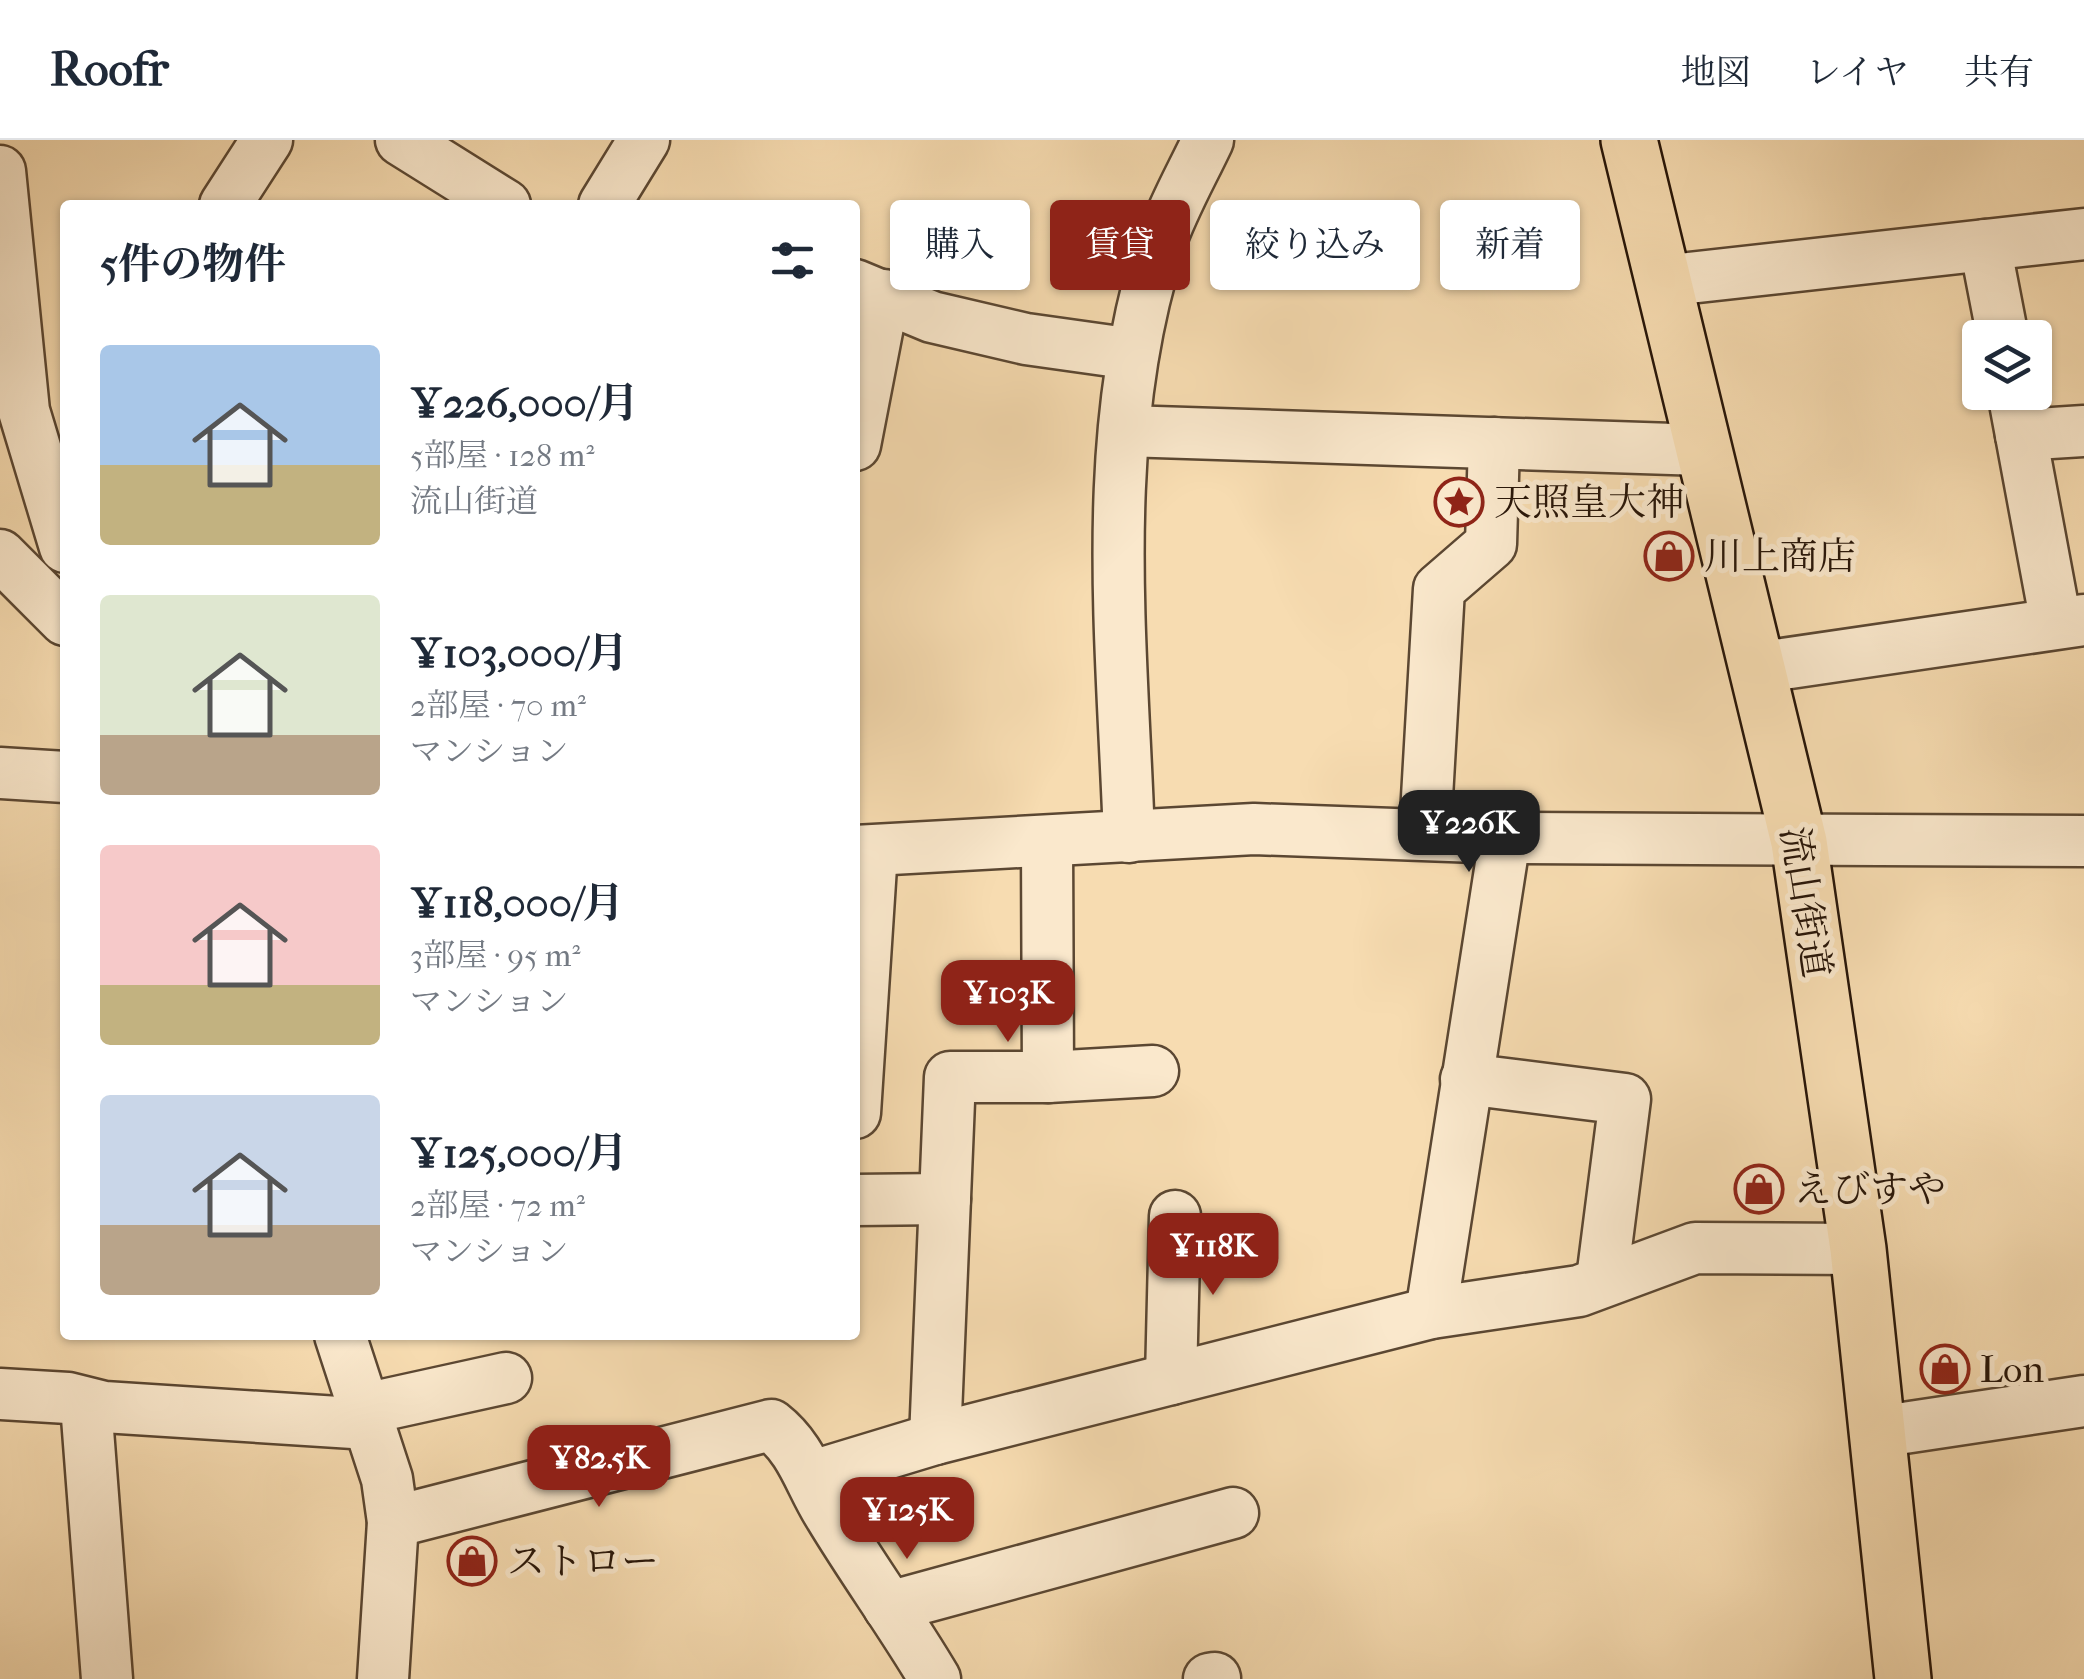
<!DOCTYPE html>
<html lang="ja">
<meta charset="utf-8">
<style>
body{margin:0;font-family:"IM FELL French Canon","Noto Serif JP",serif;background:#f2f2f3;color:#1f2937;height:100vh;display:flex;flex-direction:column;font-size:38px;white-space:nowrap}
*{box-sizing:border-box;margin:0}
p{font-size:32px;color:#747a83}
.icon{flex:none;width:55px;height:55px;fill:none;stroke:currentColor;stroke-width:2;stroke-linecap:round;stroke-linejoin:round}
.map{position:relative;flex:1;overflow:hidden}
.panel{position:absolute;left:60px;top:60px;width:800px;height:1140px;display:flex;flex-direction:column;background:#fff;border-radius:10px;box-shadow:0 2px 8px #0004}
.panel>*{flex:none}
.hud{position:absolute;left:890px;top:60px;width:950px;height:90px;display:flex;gap:20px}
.tools{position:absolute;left:1962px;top:180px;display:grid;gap:20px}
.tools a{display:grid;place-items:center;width:90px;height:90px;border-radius:10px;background:#fff;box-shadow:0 2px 8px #0004;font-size:50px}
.price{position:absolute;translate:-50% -85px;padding:0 22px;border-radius:20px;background:#8f2418;color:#fff;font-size:32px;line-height:65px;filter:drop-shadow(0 2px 5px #0008)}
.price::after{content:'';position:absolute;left:50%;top:60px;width:30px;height:22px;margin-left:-15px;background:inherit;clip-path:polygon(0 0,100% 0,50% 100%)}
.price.current{background:#222;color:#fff}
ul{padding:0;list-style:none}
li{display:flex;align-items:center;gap:30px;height:250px;padding:0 40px}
li span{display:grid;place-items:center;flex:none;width:280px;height:200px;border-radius:10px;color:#555}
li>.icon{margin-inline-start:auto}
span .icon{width:120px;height:120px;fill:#fffc;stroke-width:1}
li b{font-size:42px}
h2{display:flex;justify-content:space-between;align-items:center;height:120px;padding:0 40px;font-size:42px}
.chip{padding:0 35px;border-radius:10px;background:#fff;box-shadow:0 2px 8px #0004;font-size:35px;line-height:90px}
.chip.current{background:#8f2418;color:#fff}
header{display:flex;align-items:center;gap:60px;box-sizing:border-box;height:140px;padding:0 50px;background:#fff;border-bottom:2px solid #e0e1e3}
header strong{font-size:48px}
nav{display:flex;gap:55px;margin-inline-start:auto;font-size:35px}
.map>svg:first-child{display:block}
</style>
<header>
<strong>Roofr</strong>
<nav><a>地図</a><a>レイヤ</a><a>共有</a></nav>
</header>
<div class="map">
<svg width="2084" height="1539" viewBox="0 0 2084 1539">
<rect width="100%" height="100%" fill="#f7dcb1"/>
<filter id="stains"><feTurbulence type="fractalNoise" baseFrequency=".002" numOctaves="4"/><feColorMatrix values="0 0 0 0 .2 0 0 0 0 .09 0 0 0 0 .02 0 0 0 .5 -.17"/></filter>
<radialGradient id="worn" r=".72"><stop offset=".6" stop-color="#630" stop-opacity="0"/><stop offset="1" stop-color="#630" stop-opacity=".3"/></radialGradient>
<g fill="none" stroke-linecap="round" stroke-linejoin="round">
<!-- minor casing -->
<g stroke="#5b4732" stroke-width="55">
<g id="minor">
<path d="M401 0 505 65"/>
<path d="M0 31 24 271 65 407"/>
<path d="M225 65 267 0"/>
<path d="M604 65 644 0"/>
<path d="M1985 105 2003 198"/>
<path d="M1662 141 2084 94"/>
<path d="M855 145 932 177 1026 199 1133 214"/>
<path d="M2013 252 2056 483"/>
<path d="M1125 291 1703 310"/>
<path d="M2021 295 2084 291"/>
<path d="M855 305 884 155"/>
<path d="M0 415 65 480"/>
<path d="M1755 528 2084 480"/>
<path d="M0 633 65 637"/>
<path d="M1425 692 1439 449 1491 404 1494 303"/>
<path d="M1129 697C1122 500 1098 295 1160 104 1172 69 1192 34 1208 0"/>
<path d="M1047 702 1048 937 1153 931"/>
<path d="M855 711 1254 689 1505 698 2084 701"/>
<path d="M1466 939 1625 959 1602 1139"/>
<path d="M855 973 872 711"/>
<path d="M855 1060 945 1059"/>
<path d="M1431 1173 1505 698"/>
<path d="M340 1195 387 1339 393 1382 383 1539"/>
<path d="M1171 1239 1175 1076"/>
<path d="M0 1254 68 1258 104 1267 369 1284"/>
<path d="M86 1264 107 1539"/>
<path d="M365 1269 506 1238"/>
<path d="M1877 1292 2084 1261"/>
<path d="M935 1299 950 937H1048"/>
<path d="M813 1336 935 1299 1431 1173 1579 1151 1695 1108 1858 1109"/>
<path d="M393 1382 771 1285C803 1310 809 1342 830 1375 863 1430 902 1483 935 1539"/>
<path d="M889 1467 1233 1373"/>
<path d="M1209 1539 1215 1538"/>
</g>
</g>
<!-- major casing -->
<g stroke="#271508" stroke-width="60">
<path id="major" d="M1629 0 1799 702 1858 1109 1903 1539"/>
</g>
<!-- minor -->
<use href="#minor" stroke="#fae8cc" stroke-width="50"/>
<!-- major -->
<use href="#major" stroke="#f7dcb1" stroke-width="55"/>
</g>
<!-- icons -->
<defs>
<g id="sight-ring" transform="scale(2.5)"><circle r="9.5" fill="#fae8cc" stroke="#8f2418" stroke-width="1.5"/><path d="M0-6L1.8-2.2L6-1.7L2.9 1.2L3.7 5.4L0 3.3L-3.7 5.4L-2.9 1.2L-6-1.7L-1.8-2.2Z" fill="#8f2418"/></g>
<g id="shop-ring" transform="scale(2.5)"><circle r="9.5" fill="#fae8cc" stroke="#8f2418" stroke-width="1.5"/><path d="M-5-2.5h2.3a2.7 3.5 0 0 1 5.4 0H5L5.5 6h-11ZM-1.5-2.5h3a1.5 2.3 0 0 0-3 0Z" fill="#8f2418"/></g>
</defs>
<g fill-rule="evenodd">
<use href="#sight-ring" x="1459" y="362"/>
<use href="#shop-ring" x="1669" y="416"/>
<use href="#shop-ring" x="1759" y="1049"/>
<use href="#shop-ring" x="1945" y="1229"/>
<use href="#shop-ring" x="472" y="1421"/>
</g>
<g text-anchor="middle" stroke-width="10" stroke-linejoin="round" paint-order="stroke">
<!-- poi labels -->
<g font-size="38" fill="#271508" stroke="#fae8cc" text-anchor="start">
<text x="1494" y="375">天照皇大神</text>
<text x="1704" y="429">川上商店</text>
<text x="1794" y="1062">えびすや</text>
<text x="1980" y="1242">Lon</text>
<text x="507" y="1434">ストロー</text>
</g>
<!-- street labels -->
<g font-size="38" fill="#271508" stroke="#fae8cc">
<text transform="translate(1806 762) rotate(81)" y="13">流山街道</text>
</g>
</g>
<rect width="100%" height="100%" filter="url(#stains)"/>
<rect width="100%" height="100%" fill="url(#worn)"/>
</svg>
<div class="tools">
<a><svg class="icon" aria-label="layers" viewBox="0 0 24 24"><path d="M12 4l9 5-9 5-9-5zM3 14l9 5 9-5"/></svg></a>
</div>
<b class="price current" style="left:1469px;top:735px">¥226K</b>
<b class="price" style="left:1008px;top:905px">¥103K</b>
<b class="price" style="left:1213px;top:1158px">¥118K</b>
<b class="price" style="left:599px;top:1370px">¥82.5K</b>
<b class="price" style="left:907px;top:1422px">¥125K</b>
<div class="hud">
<a class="chip">購入</a>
<a class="chip current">賃貸</a>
<a class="chip">絞り込み</a>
<a class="chip">新着</a>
</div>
<section class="panel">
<h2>5件の物件<svg class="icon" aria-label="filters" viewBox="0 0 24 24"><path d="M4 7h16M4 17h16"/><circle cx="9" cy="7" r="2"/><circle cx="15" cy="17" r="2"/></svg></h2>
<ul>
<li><span style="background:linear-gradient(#a9c7e8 60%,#c2b280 0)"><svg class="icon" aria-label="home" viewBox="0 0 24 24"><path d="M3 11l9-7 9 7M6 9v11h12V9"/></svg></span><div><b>¥226,000/月</b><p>5部屋 · 128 m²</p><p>流山街道</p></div></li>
<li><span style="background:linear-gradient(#dfe7d0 70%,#b9a48a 0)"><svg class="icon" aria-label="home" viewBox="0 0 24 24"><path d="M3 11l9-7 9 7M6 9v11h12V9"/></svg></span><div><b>¥103,000/月</b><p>2部屋 · 70 m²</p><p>マンション</p></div></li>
<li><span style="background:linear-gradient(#f6c9c9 70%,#c2b280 0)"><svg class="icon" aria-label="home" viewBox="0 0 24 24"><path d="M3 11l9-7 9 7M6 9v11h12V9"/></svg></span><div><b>¥118,000/月</b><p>3部屋 · 95 m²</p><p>マンション</p></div></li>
<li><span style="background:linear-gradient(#c9d6e8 65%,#b9a48a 0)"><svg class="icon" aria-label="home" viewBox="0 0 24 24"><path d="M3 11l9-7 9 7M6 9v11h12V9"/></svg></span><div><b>¥125,000/月</b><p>2部屋 · 72 m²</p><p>マンション</p></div></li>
</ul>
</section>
</div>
